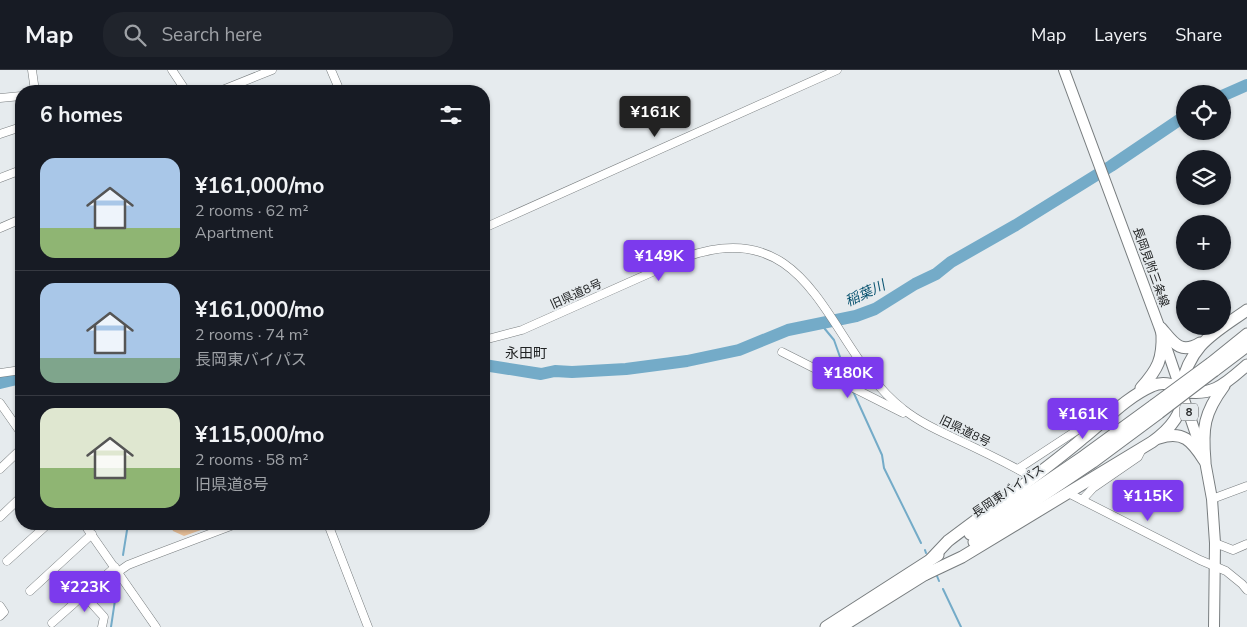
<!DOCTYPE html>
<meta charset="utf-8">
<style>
body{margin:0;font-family:"Nunito Sans","Noto Sans JP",sans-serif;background:#20242c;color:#f1f3f6;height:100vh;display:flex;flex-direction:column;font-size:19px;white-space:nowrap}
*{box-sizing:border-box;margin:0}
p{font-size:16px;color:#9ea1a6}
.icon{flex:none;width:28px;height:28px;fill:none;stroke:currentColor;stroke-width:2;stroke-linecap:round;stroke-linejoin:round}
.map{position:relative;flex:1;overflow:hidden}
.side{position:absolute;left:15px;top:15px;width:475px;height:445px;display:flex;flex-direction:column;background:#171b24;border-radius:20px;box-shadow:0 1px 4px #0004}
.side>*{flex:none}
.buttons{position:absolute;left:1176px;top:15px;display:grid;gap:10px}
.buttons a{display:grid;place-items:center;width:55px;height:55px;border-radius:50%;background:#171b24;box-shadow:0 1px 4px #0004;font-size:25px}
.price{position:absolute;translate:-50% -42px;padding:0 11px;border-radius:5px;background:#7c3aed;color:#fff;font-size:16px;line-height:32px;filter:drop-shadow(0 1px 2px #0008)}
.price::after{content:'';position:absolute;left:50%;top:30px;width:15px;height:11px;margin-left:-8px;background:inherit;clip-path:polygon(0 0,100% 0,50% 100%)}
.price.selected{background:#222;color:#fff}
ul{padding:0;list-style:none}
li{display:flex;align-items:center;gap:15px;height:125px;padding:0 25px}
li+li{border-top:1px solid #363941}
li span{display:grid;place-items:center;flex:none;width:140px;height:100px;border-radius:15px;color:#555}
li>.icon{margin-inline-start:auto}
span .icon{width:60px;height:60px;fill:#fffc;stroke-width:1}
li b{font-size:21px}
h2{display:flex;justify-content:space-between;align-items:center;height:60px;padding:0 25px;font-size:21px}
header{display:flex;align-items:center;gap:30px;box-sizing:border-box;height:70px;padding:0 25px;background:#171b24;border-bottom:1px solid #363941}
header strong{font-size:24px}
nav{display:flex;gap:28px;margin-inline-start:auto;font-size:18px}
.search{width:350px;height:45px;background:#20242c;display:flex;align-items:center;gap:12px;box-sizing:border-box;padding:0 18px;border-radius:20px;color:#9ea1a6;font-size:19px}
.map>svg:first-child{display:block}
</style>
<header>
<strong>Map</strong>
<div class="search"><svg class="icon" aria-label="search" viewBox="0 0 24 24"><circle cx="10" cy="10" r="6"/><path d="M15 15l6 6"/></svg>Search here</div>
<nav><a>Map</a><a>Layers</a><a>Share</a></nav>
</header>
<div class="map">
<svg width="1247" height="557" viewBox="0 0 1247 557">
<rect width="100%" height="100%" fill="#e6ebee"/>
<!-- green -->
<path fill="#e3bc96" d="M170 454H218L184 466 173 461Z"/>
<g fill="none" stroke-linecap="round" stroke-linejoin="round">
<!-- stream -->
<g stroke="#74abc8" stroke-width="2">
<path d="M820 253 834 270 845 301"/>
<path d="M852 319 882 385 884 398 921 473"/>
<path d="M925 480 926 483"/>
<path d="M123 485 128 454"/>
<path d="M937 506 939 511"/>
<path d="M943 519 961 557"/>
<path d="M111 557 117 517"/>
</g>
<!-- river -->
<g stroke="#74abc8" stroke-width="12">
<path d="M1222 26 1247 15"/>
<path d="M484 295 541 304 555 301 572 302 626 299 687 291 739 280 788 260 856 246 875 239 915 214 936 204 951 192 1016 155 1111 96 1185 46"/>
<path d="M0 313 21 308"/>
</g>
<!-- minor casing -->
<g stroke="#787d7f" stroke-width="9">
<g id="minor">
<path d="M32 0 35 21"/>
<path d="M172 0 186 21"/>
<path d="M331 0 340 21"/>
<path d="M220 21 272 0"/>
<path d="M0 28 21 26"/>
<path d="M0 64 21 57"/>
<path d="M0 108 21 100"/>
<path d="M0 158 21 149"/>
<path d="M484 158 837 0"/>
<path d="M484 270 522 260 686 187C816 141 827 281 903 339 918 351 935 359 952 367 978 379 1005 392 1030 406"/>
<path d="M782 282 903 343"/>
<path d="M0 303 21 300"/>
<path d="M833 309 863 294"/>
<path d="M0 333 21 363"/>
<path d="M0 399 21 379"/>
<path d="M1018 399 1114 336"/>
<path d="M1072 425 1200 490 1226 501 1242 514 1247 520"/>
<path d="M1212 429 1247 416"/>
<path d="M1082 430 1093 418 1138 387 1141 381"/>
<path d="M0 447 21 427"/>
<path d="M84 454 156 557"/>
<path d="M328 454 368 557"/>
<path d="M1215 473 1233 480 1247 474"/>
<path d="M7 491 48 454"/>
<path d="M118 502 128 495 146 488 236 454"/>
<path d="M30 521 92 464"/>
<path d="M84 525 104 547 102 557"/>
<path d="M0 536 4 542 0 546"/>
<path d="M52 553 115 497"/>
</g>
</g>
<!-- major casing -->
<g stroke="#787d7f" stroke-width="12">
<path id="major" d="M1064 0 1159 256 1205 391 1212 429 1215 473 1214 557"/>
</g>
<!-- highway casing -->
<g stroke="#787d7f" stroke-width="13">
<g id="highway">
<path d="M1161 258C1173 272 1180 285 1200 273"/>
<path d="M1211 293 1247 264"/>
<path d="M1214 301 1247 276"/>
<path d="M1141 318C1158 299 1163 289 1162 263"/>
<path d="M1159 368C1183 360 1192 371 1204 390"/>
<path d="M1205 391C1202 358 1204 343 1224 316"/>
<path d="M970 464 1084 386 1154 335"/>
<path d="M974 472 1093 392 1159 343"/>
<path d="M931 489 948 471C993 437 1039 405 1082 369 1105 351 1125 328 1152 316 1162 311 1171 314 1181 318 1190 274 1213 264 1247 240"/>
<path d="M926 504 962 487 1152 372C1169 360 1185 343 1182 321 1213 327 1225 314 1247 295"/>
<path d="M826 557 938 485"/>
<path d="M841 557 932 500"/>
</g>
</g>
<!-- minor -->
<use href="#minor" stroke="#fff" stroke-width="8"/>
<!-- major -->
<use href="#major" stroke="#fff" stroke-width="10"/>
<!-- highway -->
<use href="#highway" stroke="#fff" stroke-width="11"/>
<!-- highway-bridge casing -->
<g stroke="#787d7f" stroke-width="13" stroke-linecap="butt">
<g id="highway-bridge">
<path d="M1154 335 1211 293"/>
<path d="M1159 343 1214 301"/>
</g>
</g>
<!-- highway-bridge -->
<use href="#highway-bridge" stroke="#fff" stroke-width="11"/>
</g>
<g text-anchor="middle" stroke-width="4" stroke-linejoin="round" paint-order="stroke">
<!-- shield labels -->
<rect fill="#e6ebee" stroke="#5c5f61" stroke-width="1" x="1180" y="333.5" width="18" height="17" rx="4"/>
<g font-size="11" font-weight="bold" fill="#212324">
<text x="1189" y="346">8</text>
</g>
<!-- street labels -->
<g font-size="12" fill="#212324" stroke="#e6ebee">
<text transform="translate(1151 197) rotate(70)" y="4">長岡見附三条線</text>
<text transform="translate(576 224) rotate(-24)" y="4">旧県道8号</text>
<text transform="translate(965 361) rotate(26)" y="4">旧県道8号</text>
<text transform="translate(1008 421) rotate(-34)" y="4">長岡東バイパス</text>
</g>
<!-- water labels -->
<g font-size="14" font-style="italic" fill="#0a5471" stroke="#e6ebee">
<text transform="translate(865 223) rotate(-25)" y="5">稲葉川</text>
</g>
<!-- neighbourhood labels -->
<g font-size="14" fill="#212324" stroke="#e6ebee">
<text x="526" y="288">永田町</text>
</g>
</g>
</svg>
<div class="buttons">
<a><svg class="icon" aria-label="locate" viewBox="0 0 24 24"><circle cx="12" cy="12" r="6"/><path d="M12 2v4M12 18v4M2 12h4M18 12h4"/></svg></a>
<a><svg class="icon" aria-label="layers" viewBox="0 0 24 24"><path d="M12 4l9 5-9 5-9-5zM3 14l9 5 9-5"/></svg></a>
<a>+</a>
<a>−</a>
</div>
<b class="price selected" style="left:655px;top:68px">¥161K</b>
<b class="price" style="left:659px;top:212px">¥149K</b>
<b class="price" style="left:848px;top:329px">¥180K</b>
<b class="price" style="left:1083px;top:370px">¥161K</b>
<b class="price" style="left:1148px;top:452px">¥115K</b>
<b class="price" style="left:85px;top:543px">¥223K</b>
<section class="side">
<h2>6 homes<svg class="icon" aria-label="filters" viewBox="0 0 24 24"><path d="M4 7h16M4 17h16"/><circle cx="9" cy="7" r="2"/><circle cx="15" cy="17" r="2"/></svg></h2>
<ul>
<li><span style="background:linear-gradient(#a9c7e8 70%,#8fb573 0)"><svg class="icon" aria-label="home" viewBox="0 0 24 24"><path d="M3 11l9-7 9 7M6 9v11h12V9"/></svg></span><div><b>¥161,000/mo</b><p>2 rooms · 62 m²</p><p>Apartment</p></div></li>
<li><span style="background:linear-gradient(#a9c7e8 75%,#7fa58c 0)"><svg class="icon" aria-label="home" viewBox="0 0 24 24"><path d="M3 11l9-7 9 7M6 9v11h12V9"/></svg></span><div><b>¥161,000/mo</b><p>2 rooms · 74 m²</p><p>長岡東バイパス</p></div></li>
<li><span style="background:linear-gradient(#dfe7d0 60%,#8fb573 0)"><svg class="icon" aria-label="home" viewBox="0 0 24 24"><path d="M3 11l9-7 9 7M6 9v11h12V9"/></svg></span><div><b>¥115,000/mo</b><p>2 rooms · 58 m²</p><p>旧県道8号</p></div></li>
</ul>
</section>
</div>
